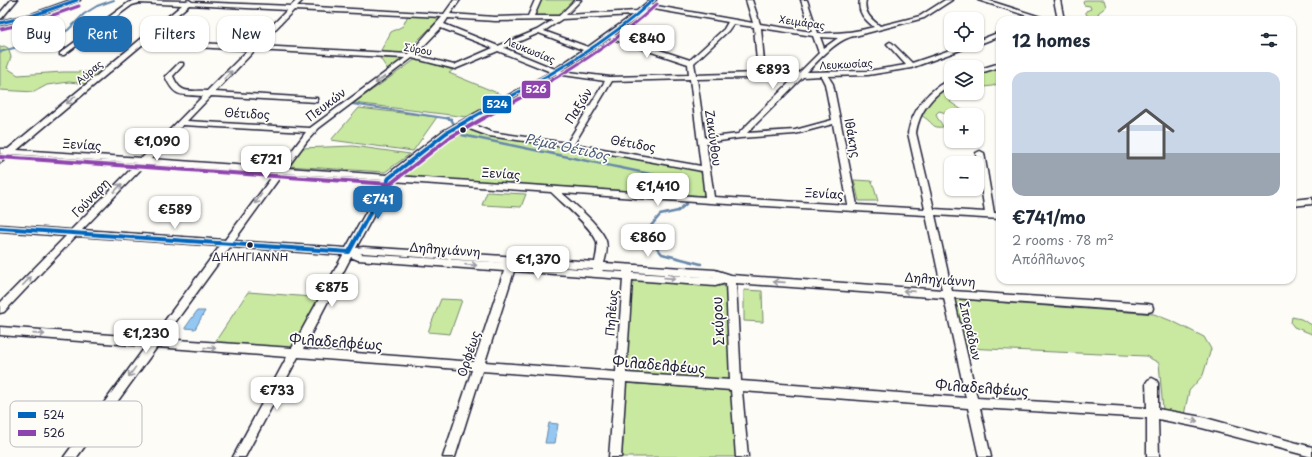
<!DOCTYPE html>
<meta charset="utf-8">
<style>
body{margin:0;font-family:"Playpen Sans",sans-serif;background:#f2f2f3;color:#1f2937;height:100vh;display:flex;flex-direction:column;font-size:15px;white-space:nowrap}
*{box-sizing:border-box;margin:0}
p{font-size:13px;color:#747a83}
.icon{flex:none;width:22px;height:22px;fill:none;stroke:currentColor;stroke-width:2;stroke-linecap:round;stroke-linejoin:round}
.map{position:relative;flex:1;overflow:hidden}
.drawer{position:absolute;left:996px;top:16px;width:300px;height:268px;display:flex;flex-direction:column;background:#fff;border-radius:12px;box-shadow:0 1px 3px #0004}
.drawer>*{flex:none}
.banner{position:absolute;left:12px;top:16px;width:380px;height:36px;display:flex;gap:8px}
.fabs{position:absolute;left:944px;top:12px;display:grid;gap:8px}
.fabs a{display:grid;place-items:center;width:40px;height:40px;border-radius:8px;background:#fff;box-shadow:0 1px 3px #0004;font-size:20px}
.price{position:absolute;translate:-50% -34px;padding:0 9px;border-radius:8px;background:#fff;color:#222;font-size:13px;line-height:26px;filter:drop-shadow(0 1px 2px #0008)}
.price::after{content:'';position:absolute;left:50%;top:24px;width:12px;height:9px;margin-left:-6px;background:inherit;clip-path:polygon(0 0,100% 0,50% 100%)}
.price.on{background:#1f6fb2;color:#fff}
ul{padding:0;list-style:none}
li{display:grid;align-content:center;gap:8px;height:212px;padding:0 16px}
li span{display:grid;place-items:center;height:124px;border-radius:12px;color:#555}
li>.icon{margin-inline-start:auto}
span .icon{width:72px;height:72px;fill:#fffc;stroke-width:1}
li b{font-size:17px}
h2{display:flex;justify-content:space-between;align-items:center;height:48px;padding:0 16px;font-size:17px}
.pill{padding:0 14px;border-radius:12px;background:#fff;box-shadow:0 1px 3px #0004;font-size:14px;line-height:36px}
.pill.on{background:#1f6fb2;color:#fff}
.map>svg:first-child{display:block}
</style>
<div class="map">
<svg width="1312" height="457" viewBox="0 0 1312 457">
<rect width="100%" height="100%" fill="#fdfcf7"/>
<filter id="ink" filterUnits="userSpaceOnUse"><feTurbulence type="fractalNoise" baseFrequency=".025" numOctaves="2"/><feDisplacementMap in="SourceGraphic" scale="8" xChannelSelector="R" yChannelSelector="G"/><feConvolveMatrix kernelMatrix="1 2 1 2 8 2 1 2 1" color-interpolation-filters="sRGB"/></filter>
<g filter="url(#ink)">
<!-- green -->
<g fill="#c9e9a1" stroke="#76866e">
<path d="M541 0H575L559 16 533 17Z"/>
<path d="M1086 0H1104L1106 7 1098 13 1099 17 1097 20H1093L1086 14V11L1091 9 1090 6 1084 5 1083 2Z"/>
<path d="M408 15 441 17 405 53 380 52 391 32 403 26Z"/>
<path d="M4 46 8 48 11 57 7 68 18 75 63 72H101L87 84 69 82 47 85 34 92 0 90V47Z"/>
<path d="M380 58 404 59 388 70Z"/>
<path d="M416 59 453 70 449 73 507 97 467 117 354 103Z"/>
<path d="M1000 66V83L992 86 977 88V74Z"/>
<path d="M951 84V93H956L950 102 962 110 973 112C960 118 950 114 939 111L936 114C937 120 941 121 943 127 935 128 934 126 929 121 926 118 923 117 920 114L937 92Z"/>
<path d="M359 108 437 117 413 151 331 140Z"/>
<path d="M464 127 480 134 573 147 696 169 702 174 706 196 398 176V174L435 145Z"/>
<path d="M353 146 410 154 385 172 287 166 301 148Z"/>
<path d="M854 180 872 181 878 201H859Z"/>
<path d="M487 192 526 194 521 207 482 205Z"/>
<path d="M631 279 726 286 731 377 728 380 632 373 626 366Z"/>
<path d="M744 290 762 291 763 322 744 321Z"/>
<path d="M248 292 324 298 297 349 215 342Z"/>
<path d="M441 299 462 300 450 334 428 332Z"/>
<path d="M953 299 1154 314 1174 322 1204 337 1211 349 1203 375 1189 391 1184 415 1163 410 1159 363 1146 356 965 348Z"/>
<path d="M1292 317 1301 319 1312 325V334L1294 327 1291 323Z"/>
<path d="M626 383 726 390 731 392 737 457H622Z"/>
</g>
<!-- water -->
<g fill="#94c8f2" stroke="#6686a9">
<path d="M197 311H205L195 329 185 328Z"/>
<path d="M549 423 558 424 555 443H545Z"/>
</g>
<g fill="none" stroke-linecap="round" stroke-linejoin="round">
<!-- stream-far1 -->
<g stroke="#6686a9" stroke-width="2">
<path d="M0 52 58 35 68 30 84 14 97 6 114 0"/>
<path d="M352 104 451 119"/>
</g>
<!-- stream -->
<g stroke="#6686a9" stroke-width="2.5">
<path d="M447 118 451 119 455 126"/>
<path d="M458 130 462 135 684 181 686 194"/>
<path d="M687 203 678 211 660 215 645 233 662 254 701 264"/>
</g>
<!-- minor casing -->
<g stroke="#22223b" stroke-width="3">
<g id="minor">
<path d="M11 0H17L2 18 0 19V13Z"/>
<path d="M71 0H80L36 16 0 25V21L32 14Z"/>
<path d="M135 0 186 1 189 0 192 2 291 6 297 0H303L297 6 444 14 454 0H460L450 14 495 17 528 16 535 0H541L534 16H559L575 0H581L566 15 637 11 650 0H656L651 5 753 23 746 0H752L760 24 812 32 801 0H807L818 33C838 34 855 32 874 27 865 20 857 12 860 0H866C863 12 871 19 880 26L920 16 945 0H952L924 18 855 36C838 38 819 60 807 72L868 71 906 65 888 45 887 44 890 42 892 43 912 63 965 45H974L911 68 868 75 828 76 833 84 857 205 925 209 908 133C912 111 929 87 951 80V85C932 95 919 112 916 133L934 209 985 212 976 153 980 151 984 153 994 213H1000V219L935 215 952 291 1148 304 1152 305 1153 308 1152 311 1148 312 954 298 977 398 1147 408 1146 383 1148 380 1152 378 1156 380 1158 383V409L1202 417 1312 447V457L1202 428 1158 419 1159 457H1147V418L980 408 991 457H979L968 408 742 391 748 457H736L731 390 626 382 621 457H609L615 381 482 371 455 457H443L472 370 298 357 245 457H233L287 357 157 347 77 457H64L146 346 0 335V327L152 338 220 246 76 236 4 312 0 313V303L66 236 0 231V225L71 230 137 163 12 154 0 163V156L3 154 0 153V149H8L182 5 139 3 132 5 64 55H60V53L128 3ZM189 5 287 10 252 46 147 40ZM648 8 728 22 724 29 690 60 614 35 643 14ZM294 10 442 17 409 54 259 46ZM633 15 588 47 544 31 562 19ZM448 18 495 21 553 20 537 30 498 46 444 24ZM733 24 754 27 758 73 696 75 694 63 728 31ZM441 28 493 48 454 65 415 55ZM761 28 813 36 819 53 799 73H765ZM539 33 583 50 555 69 504 48ZM820 37 838 38 824 48ZM609 38 688 64 689 75 610 77 561 71ZM143 44 248 50 207 91C188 90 181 95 173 76L183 65V63H179L167 75 165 76C175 99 181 94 203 96L142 158 17 150ZM255 50 405 58 310 128 187 121 211 96 317 102V98H314L215 92ZM498 51 551 72 443 131 387 175 287 168 307 141 319 128 412 58 455 69ZM556 74 605 81 567 143 491 132 469 123ZM821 76 825 84 832 120 795 130 747 133 803 77ZM795 77 738 134 705 138 697 79ZM690 79 701 166 574 144 612 81ZM833 124 848 205 714 197 706 143 740 138 795 134ZM183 125 306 132 279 168 151 159ZM464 127 489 136 594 151 702 171 705 197 396 176 449 135ZM146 164 275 173 225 240 82 230ZM283 173 384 180 346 248 234 241ZM392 181 551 192C561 202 596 231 597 243 598 250 596 256 595 262L363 247 356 248ZM562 193 710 203 926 215 942 290 731 275 715 270 604 263C606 256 608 248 606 241 601 226 574 204 562 193ZM230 247 343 255 292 348 163 339ZM363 253 507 263 360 254ZM351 257 358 260 504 271 474 362 303 349ZM516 264 593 269V270ZM603 270 623 271V272L602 271ZM514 271 623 279 616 372 485 362ZM633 272 715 278H717L633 273ZM632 280 715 286 726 283 730 380 626 373ZM736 283 944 298 966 398 741 381Z"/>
<path d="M978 0H987L1050 20H1040Z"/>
<path d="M1054 0H1060L1064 20H1058Z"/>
<path d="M1000 32V36L977 45V41Z"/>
<path d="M1000 63V67L977 74V70Z"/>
<path d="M1312 198V204L1292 206V200Z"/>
</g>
</g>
<!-- minor -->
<use href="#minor" fill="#fdfcf7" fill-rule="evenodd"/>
<!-- bus-1-far1 casing -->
<g stroke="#fdfcf7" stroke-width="5">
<g id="bus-1-far1">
<path d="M0 23 34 15 77 0"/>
<path d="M470 119C533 84 600 50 653 0"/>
</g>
</g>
<!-- bus-1 casing -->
<g stroke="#fdfcf7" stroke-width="7">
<path id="bus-1" d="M0 228 349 252 389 178 446 133 472 118"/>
</g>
<!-- bus-2-far1 casing -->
<g stroke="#fdfcf7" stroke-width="5">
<g id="bus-2-far1">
<path d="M1 29 36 21 79 6"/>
<path d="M482 119C543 86 606 52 657 4"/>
</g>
</g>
<!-- bus-2 casing -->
<g stroke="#fdfcf7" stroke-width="7">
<path id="bus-2" d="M0 157 390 184 449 138 484 118"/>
</g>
<!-- bus-1-far1 -->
<use href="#bus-1-far1" stroke="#0065bd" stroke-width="3"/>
<!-- bus-1 -->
<use href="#bus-1" stroke="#0065bd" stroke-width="4"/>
<!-- bus-2-far1 -->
<use href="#bus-2-far1" stroke="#8e44ad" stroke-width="3"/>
<!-- bus-2 -->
<use href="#bus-2" stroke="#8e44ad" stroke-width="4"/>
</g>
<!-- one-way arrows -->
<defs><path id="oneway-shaft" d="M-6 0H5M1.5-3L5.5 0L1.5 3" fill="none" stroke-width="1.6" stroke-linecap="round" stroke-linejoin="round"/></defs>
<g stroke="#9a9aa2">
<use href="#oneway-shaft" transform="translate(228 75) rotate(-46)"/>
<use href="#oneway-shaft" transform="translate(380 80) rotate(144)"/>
<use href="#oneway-shaft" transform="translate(71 100) rotate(140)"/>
<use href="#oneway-shaft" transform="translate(118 188) rotate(-46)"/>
<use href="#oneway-shaft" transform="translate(258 199) rotate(126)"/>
<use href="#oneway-shaft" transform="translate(471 265) rotate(4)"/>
<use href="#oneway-shaft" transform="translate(670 278) rotate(4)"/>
<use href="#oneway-shaft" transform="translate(27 281) rotate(-46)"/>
<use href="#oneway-shaft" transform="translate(779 282) rotate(-176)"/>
<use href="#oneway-shaft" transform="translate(909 291) rotate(-176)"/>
<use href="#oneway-shaft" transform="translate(39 334) rotate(4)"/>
<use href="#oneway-shaft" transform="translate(210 348) rotate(4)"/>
<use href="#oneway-shaft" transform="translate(132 372) rotate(126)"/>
<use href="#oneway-shaft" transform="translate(1192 420) rotate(14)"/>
</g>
</g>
<!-- markers -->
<g fill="#22223b" stroke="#fdfcf7" stroke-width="1.5">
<circle cx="463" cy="130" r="3.5"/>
<circle cx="250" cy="245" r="3.5"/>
</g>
<g text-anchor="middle" stroke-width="3.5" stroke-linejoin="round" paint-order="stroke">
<!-- far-street labels -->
<g font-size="10" fill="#22223b" stroke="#fdfcf7">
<text transform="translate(802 22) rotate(8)" y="4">Χειμάρας</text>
<text transform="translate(418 49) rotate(10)" y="4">Σύρου</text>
<text transform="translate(530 50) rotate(22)" y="4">Λευκωσίας</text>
<text transform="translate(846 64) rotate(-3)" y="4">Λευκωσίας</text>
<text transform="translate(89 72) rotate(-40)" y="4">Αύρας</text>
</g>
<!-- bus labels -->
<g font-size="11" fill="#22223b" stroke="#fdfcf7">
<text x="250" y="261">ΔΗΛΗΓΙΑΝΝΗ</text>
</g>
<!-- street labels -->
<g font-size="12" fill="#22223b" stroke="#fdfcf7">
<text transform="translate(326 105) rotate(-37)" y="4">Πευκών</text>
<text transform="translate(579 106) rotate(-58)" y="4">Παξών</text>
<text transform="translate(247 114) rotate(3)" y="4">Θέτιδος</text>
<text transform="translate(713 138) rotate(82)" y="4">Ζακύνθου</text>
<text transform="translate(852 138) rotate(79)" y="4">Ιθάκης</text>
<text transform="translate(633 144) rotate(10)" y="4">Θέτιδος</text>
<text transform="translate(82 145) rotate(4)" y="4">Ξενίας</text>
<text transform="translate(501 174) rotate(4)" y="4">Ξενίας</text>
<text transform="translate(824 194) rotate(3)" y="4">Ξενίας</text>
<text transform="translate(91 198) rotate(-46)" y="4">Γούναρη</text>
<text transform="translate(445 250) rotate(4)" y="4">Δηληγιάννη</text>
<text transform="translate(940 280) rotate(4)" y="4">Δηληγιάννη</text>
<text transform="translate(612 313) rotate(-86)" y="4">Πηλέως</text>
<text transform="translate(970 331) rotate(77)" y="4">Σποράδων</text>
<text transform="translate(469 354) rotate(-72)" y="4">Ορφέως</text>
</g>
<!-- water labels -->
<g font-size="13" font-style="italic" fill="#4a5c7b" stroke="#fdfcf7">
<text transform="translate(567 147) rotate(12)" y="5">Ρέμα Θέτιδος</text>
</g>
<!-- near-street labels -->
<g font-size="14" fill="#22223b" stroke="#fdfcf7">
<text transform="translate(718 321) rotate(-93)" y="5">Σκύρου</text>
<text transform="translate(336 342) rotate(4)" y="5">Φιλαδελφέως</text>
<text transform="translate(659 365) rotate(5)" y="5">Φιλαδελφέως</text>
<text transform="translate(982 388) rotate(4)" y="5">Φιλαδελφέως</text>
</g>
</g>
<!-- legend -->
<rect x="10" y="401" width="132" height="46" rx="6" fill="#fdfcf7" stroke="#bbbbbf" stroke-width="1"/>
<rect x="18" y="412" width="18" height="6" fill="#0065bd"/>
<rect x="18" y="430" width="18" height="6" fill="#8e44ad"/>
<g font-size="11" fill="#22223b">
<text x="43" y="419">524</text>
<text x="43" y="437">526</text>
</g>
<g stroke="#fdfcf7" stroke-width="1.5">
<rect x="521" y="80" width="30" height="19" rx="4" fill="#8e44ad"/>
<rect x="482" y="95" width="30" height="19" rx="4" fill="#0065bd"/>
</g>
<g font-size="11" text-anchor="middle" font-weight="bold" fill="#fff">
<text x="536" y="93">526</text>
<text x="497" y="108">524</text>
</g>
</svg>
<div class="fabs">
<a><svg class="icon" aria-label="locate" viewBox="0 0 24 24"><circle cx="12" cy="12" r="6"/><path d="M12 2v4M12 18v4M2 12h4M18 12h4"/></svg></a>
<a><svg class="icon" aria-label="layers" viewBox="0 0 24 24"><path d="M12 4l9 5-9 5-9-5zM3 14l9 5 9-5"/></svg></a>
<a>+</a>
<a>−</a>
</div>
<b class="price" style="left:647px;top:59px">€840</b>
<b class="price" style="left:773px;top:90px">€893</b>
<b class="price" style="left:157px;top:162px">€1,090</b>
<b class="price" style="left:266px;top:180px">€721</b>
<b class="price" style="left:658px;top:207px">€1,410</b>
<b class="price on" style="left:378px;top:220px">€741</b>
<b class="price" style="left:175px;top:230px">€589</b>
<b class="price" style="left:648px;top:258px">€860</b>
<b class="price" style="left:538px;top:280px">€1,370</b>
<b class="price" style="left:332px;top:308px">€875</b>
<b class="price" style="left:146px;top:354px">€1,230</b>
<b class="price" style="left:277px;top:411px">€733</b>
<div class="banner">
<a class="pill">Buy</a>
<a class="pill on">Rent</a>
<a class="pill">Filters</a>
<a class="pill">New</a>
</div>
<section class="drawer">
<h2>12 homes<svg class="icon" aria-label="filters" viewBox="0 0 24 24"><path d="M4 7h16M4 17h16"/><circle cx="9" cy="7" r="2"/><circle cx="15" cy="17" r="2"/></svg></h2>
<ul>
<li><span style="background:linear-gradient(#c9d6e8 65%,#9aa5b1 0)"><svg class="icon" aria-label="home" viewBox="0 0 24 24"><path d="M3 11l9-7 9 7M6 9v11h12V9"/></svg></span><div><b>€741/mo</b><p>2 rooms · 78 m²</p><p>Απόλλωνος</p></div></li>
</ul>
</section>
</div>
